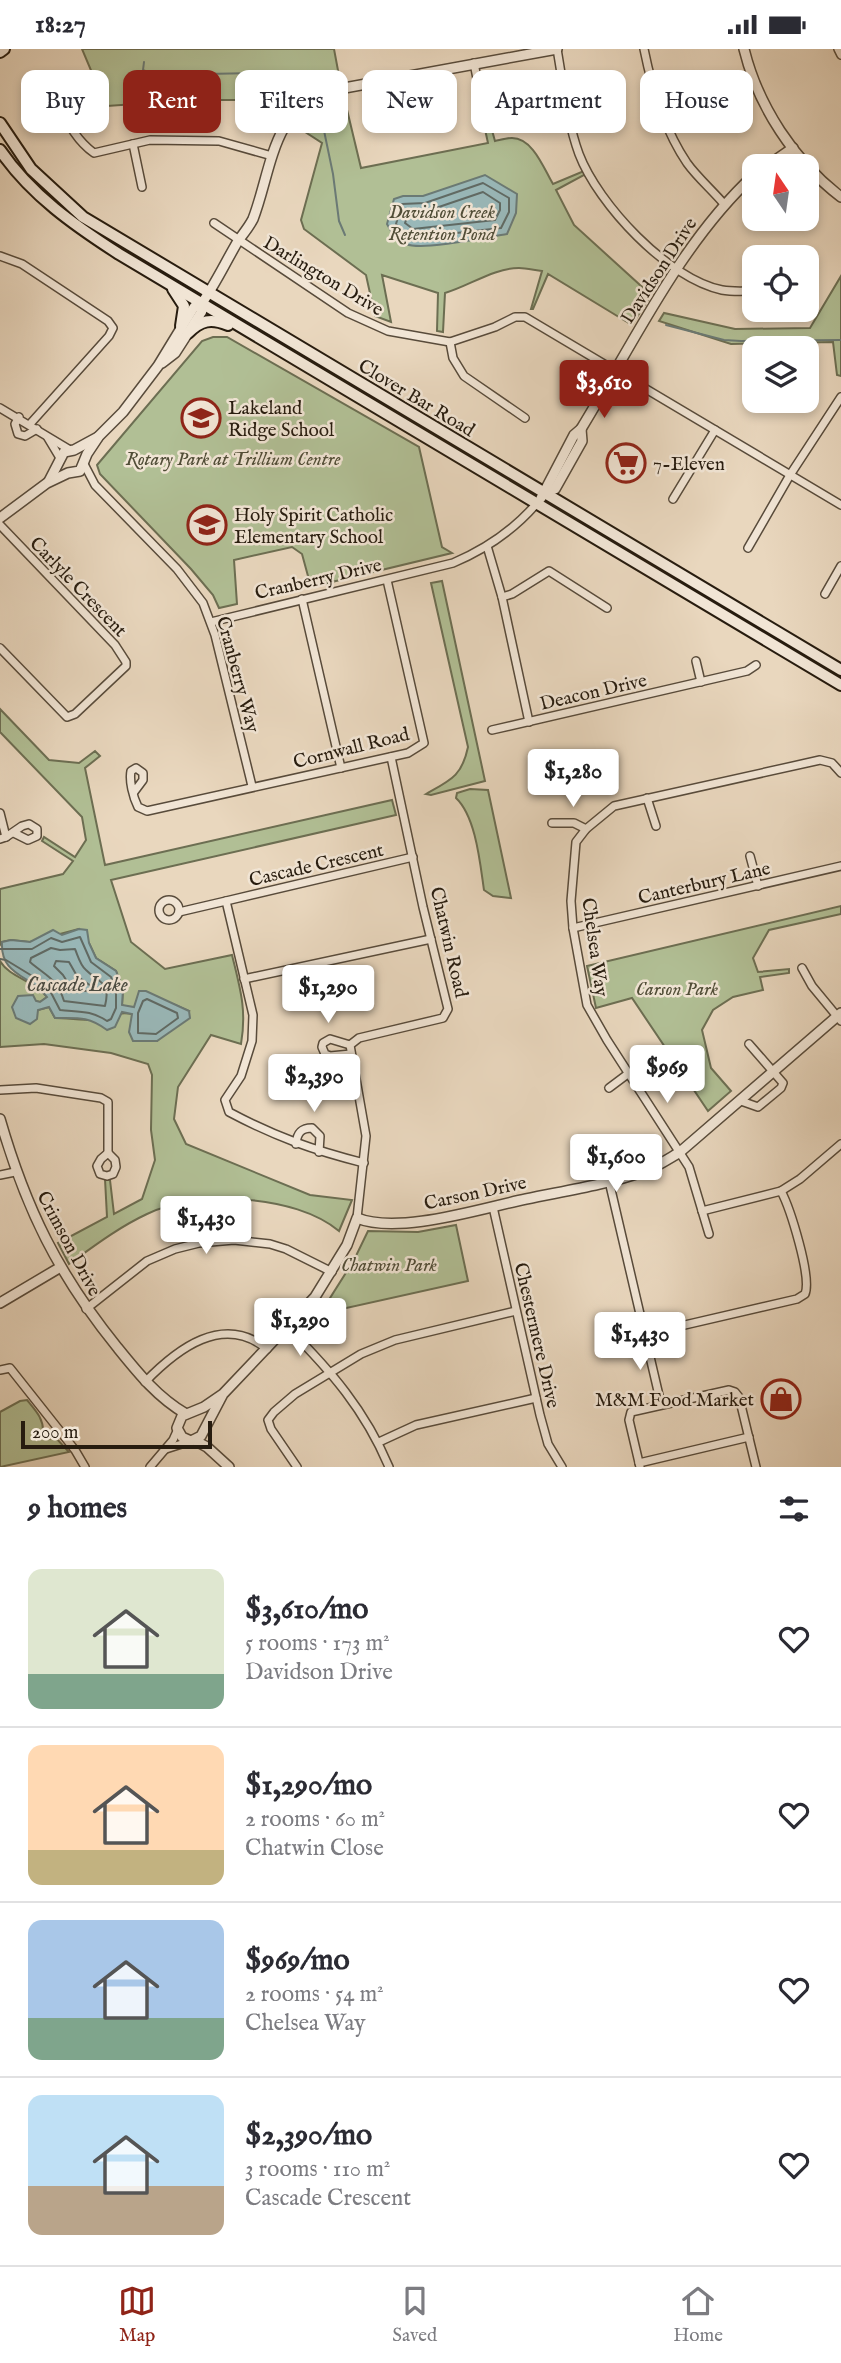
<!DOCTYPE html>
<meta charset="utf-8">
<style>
body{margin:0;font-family:"IM FELL English",serif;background:#f7f7f7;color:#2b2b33;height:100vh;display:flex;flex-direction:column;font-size:26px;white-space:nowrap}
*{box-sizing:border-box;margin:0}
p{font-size:23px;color:#7c7c81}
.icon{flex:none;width:38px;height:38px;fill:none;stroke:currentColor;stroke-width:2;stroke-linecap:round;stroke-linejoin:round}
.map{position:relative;height:1418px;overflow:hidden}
.side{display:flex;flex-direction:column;background:#fff;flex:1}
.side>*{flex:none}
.guide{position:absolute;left:21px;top:21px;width:800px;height:63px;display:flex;gap:14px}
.needle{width:46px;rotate:347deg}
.fabs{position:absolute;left:742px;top:105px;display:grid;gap:14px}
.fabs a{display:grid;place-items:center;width:77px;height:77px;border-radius:14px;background:#fff;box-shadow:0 4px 10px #0003;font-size:35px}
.scale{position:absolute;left:21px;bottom:18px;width:191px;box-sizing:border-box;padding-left:7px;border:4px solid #271c0f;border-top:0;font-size:19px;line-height:24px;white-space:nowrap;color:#271c0f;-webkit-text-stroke:5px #f1e5d5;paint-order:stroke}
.price{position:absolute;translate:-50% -60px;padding:0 16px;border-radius:7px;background:#fff;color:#222;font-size:23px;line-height:46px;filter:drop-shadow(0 2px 4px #0008)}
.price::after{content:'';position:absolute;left:50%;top:42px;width:21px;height:16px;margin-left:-10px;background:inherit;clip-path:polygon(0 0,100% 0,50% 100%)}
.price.active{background:#8f2418;color:#fff}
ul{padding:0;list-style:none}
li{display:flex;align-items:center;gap:21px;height:175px;padding:0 28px}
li+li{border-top:2px solid #e1e1e2}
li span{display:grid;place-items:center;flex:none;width:196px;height:140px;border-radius:14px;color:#555}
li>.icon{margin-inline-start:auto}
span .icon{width:84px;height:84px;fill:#fffc;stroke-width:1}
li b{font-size:30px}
h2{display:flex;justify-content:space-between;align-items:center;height:84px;padding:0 28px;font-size:30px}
.chip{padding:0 24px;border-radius:14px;background:#fff;box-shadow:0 4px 10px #0003;font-size:24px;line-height:63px}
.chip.active{background:#8f2418;color:#fff}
.status{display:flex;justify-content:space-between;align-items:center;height:49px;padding:0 35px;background:#fff;direction:ltr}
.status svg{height:19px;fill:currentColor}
.tabs{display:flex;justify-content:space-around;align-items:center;height:98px;border-top:2px solid #e1e1e2;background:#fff;font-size:19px;color:#7c7c81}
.tabs a{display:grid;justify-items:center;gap:4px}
.tabs .active{color:#8f2418}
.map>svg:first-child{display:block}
</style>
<div class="status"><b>18:27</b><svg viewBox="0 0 49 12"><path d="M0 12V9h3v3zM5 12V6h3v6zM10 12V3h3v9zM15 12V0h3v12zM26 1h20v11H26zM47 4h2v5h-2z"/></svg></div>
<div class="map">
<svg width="841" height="1418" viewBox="0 0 841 1418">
<rect width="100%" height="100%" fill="#e9d7be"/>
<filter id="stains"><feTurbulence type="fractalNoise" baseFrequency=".00286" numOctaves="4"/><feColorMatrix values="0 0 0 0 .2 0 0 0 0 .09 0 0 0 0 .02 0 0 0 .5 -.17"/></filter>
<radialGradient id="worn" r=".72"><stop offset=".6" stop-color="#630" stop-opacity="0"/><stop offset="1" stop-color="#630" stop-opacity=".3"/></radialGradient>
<!-- green -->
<g fill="#b1bf95" stroke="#6c6e52" stroke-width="2">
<path d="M82 0H334L340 32C318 38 301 48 283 62L254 51H193L107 57 89 39 70 61 69 49 93 26Z"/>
<path d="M343 44 361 119 488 94 481 62 486 60 495 92C500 91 507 89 512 89 533 89 544 120 553 135L584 122 586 125 556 141 574 176 651 246 632 276 548 225 533 260H531L542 222C534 221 526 219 519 219 494 219 469 237 445 244L443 283 437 282 438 244 382 226 391 273 375 267 366 226 304 180 301 171 322 94 296 77C310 60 323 52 343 44Z"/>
<path d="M841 227V327L837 326 833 293 731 295 659 272 664 264 735 280 810 279Z"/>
<path d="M213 288H227L419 398 442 498 452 504 311 538 302 505 292 498 234 511 237 555 219 559 213 546 191 520 100 425 97 416 202 292Z"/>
<path d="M442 532 485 732 431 746 426 745C451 731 462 727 468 698L431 534Z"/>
<path d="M0 660 49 711 79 714 95 702 100 707 85 719 105 816 392 751 396 766 111 831 131 893 165 920 232 906C240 939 247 961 241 995L211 986 178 1038 174 1070 186 1095 310 1146 352 1151 339 1182C295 1145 197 1141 147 1165 119 1178 94 1197 69 1215L58 1194 107 1168 105 1130 110 1131 114 1165 142 1150 155 1111 151 1081 152 1026 148 1015 111 1004 44 995 0 998V912C10 929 34 931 47 948L40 953 36 952 38 961 49 958 55 969C66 969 89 972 97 971 110 968 118 962 132 965L133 991 157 992 189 962 173 955 128 959 122 956 123 940 116 922 96 909 89 894 79 880 30 893 11 891 2 893 0 896V840L63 825 73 812 42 792 44 788 75 808 86 791 82 768 0 683Z"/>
<path d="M470 740 488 741 511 849 493 847 484 841C480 814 476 768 456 749L457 744Z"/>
<path d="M841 857V865L769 881 753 909 758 923 789 920V924L760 928 763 941 733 948 713 961 702 981 711 1019 731 1042 708 1062 632 949 596 959 587 917Z"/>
<path d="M456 1176 468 1232 333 1262 325 1257 354 1211 368 1182 418 1183Z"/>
<path d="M27 1351C36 1362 44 1370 43 1384L47 1390 56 1389 69 1403 0 1418V1363L20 1352Z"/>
</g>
<!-- water -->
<g fill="#99b8b9" stroke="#6b7a75" stroke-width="2">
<path d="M485 126 517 145 516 164 507 185C487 188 423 202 406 195 396 191 392 184 387 175L394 150 403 147H423Z"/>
<path d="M79 880 87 881 89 894 96 909 116 922 123 940 122 956 134 958 139 942H146L189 962 190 969 157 992H133L129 983 132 965 122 963 115 978 107 981C88 967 78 969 55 969L49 958 38 961 37 970 30 975 16 969 12 958 18 947 33 946 36 952 40 953 47 948C31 926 0 927 2 893L11 891 30 893 53 881 62 886Z"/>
</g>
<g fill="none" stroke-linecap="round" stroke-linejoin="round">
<!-- shore -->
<g stroke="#606a64" stroke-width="2">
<path d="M483 134 509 149V163L501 179 411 189 401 183 396 175 402 155 425 154Z"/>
<path d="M483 143 500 154V161L495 171 413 180 405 174 409 163 427 162Z"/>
<path d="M51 899 60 901 75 900C78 907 80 916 86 921 100 935 111 932 105 957L64 952C57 929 46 927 30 913L31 909Z"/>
<path d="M0 900H32L51 889 62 893 80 888 91 913 111 928 116 942V959L111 970 107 972C91 961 78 963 60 961L47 936 6 911 0 910"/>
<path d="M56 912 69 913 77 927 91 937V942H73L63 926 54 917Z"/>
<path d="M147 950 177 964 178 969 156 985 138 984V964L143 952Z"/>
</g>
<!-- stream -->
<g stroke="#6b7a75" stroke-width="2">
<path d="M144 13 143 21 154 26 261 24 288 39"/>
<path d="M322 72 333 125 339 172 345 186"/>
<path d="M666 276 724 291 741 292 841 291"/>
</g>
<!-- minor casing -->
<g stroke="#584b3b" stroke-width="10">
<g id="minor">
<path d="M557 0C563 34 567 72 579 105 598 155 668 230 722 241 733 243 744 242 754 242"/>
<path d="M644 0C652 40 664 80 687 114 697 128 712 141 724 155"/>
<path d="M838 0 841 6"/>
<path d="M474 14 481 50"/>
<path d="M388 31 394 69"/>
<path d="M58 51C65 70 77 92 94 104L150 91 219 92 272 107"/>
<path d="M133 95 142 138"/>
<path d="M214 174 348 264 388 282 450 293 495 278 515 268H525L841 456"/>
<path d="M0 207 22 215 108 272 113 279 109 287 30 375"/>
<path d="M450 293 453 309 464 327 525 369"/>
<path d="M0 359 70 401"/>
<path d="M19 368 15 375 18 385 25 387 37 380"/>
<path d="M48 389 60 409"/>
<path d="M84 415 95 436 177 520 203 554 215 586 252 737"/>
<path d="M673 450 715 381"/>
<path d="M0 476 115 596 126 613V617L75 665 67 668 0 599"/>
<path d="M487 497 502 548 529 673"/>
<path d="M748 499 790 426 841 348"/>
<path d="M825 545 841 517"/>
<path d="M502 548 512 545 549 522 607 559"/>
<path d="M302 550 341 719"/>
<path d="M211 573 453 514C486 500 514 481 537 454"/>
<path d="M696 612 701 633"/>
<path d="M492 681 747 622 756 616"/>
<path d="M134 743 143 731V724L136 719 131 722C129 732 133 748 138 758L147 762 408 704 424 694 387 531"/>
<path d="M647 749 656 777"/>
<path d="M0 764 6 788 0 790"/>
<path d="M552 774H574L586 780"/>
<path d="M6 788 22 777 29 775 37 780V787L28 791 14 784"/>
<path d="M750 807 758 837"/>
<circle cx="169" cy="861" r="10"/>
<path d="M179 863 226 852"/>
<path d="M573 879 841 817"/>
<path d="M802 919 812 937 841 972"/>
<path d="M244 930 431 890"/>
<path d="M350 996 330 990 323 994 322 998 325 1005 330 1007 351 1005"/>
<path d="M609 1039 629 1024"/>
<path d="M0 1041 36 1039 101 1049 108 1053V1104"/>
<path d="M741 1052 758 1058 781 1039 783 1034 749 995"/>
<path d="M296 1095C297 1084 301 1079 312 1079L320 1087 319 1103"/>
<path d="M108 1104 115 1111 116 1118 113 1125 107 1127 100 1125 97 1117 101 1110Z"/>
<path d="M364 1114C313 1101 276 1088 229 1063L225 1051 241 1027 252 992 253 966 226 852 413 808"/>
<path d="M0 1126 15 1123"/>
<path d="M609 1132 661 1355"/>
<path d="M493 1158 540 1366 548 1395 562 1418"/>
<path d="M702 1162 781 1142 800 1130 841 1095"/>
<path d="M357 1169 366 1087 350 996 359 989 443 969 448 960 423 858 391 708"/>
<path d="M709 1185 689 1118 607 991 587 956 573 879 571 852 576 793 586 780 614 757 820 711 832 714 841 724"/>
<path d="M86 1260 147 1212 175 1200 199 1194 234 1191 270 1195 286 1200 332 1223"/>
<path d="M288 1279C331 1322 365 1361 389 1418"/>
<path d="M646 1285 797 1250 805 1245C812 1228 790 1159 781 1142"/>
<path d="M0 1321 10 1319 75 1401 85 1418"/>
<path d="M145 1333C177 1300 223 1264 267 1300"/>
<path d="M379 1393 416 1376 536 1349"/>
<path d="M166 1400 191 1392"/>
<path d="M639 1414 749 1388"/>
<path d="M150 1418 173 1391 178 1380"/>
<path d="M297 1418 271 1380 268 1371 274 1363 295 1345 361 1305 395 1291 516 1262"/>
<path d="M640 1418 629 1371 631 1363 729 1341 735 1343 739 1348 756 1418"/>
</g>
</g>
<!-- tertiary casing -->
<g stroke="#584b3b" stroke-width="12">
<g id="tertiary">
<path d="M744 0C758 57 794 112 841 148"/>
<path d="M767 117 793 99"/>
<path d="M162 314 175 304 202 262 200 257"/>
<path d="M49 432 64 403 74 401 98 388"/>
<path d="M547 441 555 440 582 392 581 380"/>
<path d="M541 449 574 386 581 380C633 295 681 193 754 126"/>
<path d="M0 469 47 434 68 424 80 422 87 405 99 387 123 363 158 317 194 258 200 257C215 236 225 214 238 192 243 185 249 178 253 170 271 124 272 59 328 42L557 0"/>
<path d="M0 1070C26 1160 58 1225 117 1298 138 1324 157 1348 186 1365"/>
<path d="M0 1254 59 1219"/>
<path d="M223 1345 201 1387 191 1392 182 1388 177 1379 182 1367 204 1358 223 1345 315 1248 347 1196 357 1169C399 1186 482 1159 526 1150 564 1142 605 1136 642 1123 655 1119 668 1110 680 1103L841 964"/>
<path d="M194 1391 207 1398 229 1418"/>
</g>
</g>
<!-- secondary casing -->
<g stroke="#271c0f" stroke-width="14">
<g id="secondary">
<path d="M0 3 4 0"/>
<path d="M0 74 31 120 83 168 841 621"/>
<path d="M0 101C31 146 74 176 119 205L841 636"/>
<path d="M173 240 184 257 181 277"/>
<path d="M188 284C201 271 211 269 228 276"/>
</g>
</g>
<!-- minor -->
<use href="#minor" stroke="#f1e5d5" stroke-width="7"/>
<!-- tertiary -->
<use href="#tertiary" stroke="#f1e5d5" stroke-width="9"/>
<!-- secondary -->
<use href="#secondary" stroke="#f1e5d5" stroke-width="10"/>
</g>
<!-- icons -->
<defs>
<g id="school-ring" transform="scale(2.0125)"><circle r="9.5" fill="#f1e5d5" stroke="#8f2418" stroke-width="1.5"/><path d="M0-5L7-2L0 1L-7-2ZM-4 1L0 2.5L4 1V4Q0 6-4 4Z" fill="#8f2418"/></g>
<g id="supermarket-ring" transform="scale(2.0125)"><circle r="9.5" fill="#f1e5d5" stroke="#8f2418" stroke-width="1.5"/><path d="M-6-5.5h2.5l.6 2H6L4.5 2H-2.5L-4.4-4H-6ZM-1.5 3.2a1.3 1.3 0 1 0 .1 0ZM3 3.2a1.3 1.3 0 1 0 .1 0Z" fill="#8f2418"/></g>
<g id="shop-ring" transform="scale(2.0125)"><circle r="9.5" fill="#f1e5d5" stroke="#8f2418" stroke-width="1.5"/><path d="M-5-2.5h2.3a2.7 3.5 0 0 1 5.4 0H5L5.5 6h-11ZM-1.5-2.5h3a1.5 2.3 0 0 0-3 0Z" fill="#8f2418"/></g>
</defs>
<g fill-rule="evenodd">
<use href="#school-ring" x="201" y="369"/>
<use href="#supermarket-ring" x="626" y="414"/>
<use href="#school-ring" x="207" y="476"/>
<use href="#shop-ring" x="781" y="1350"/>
</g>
<g text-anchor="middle" stroke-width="5" stroke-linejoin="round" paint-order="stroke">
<!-- park labels -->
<g font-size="19" font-style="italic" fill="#504d37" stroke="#f1e5d5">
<text x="442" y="169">Davidson Creek<tspan x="442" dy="22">Retention Pond</tspan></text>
<text x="233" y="416">Rotary Park at Trillium Centre</text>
<text x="677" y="946">Carson Park</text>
<text x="389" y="1222">Chatwin Park</text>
</g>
<!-- street labels -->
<g font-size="19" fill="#271c0f" stroke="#f1e5d5">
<text transform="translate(658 221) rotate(-57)" y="7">Davidson Drive</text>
<text transform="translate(324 226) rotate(31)" y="7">Darlington Drive</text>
<text transform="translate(417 348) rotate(31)" y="7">Clover Bar Road</text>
<text transform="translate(318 529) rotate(-13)" y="7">Cranberry Drive</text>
<text transform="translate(79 537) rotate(46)" y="7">Carlyle Crescent</text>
<text transform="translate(239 625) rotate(75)" y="7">Cranberry Way</text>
<text transform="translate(593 642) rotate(-13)" y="7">Deacon Drive</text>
<text transform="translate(351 698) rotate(-14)" y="7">Cornwall Road</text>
<text transform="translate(316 815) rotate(-13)" y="7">Cascade Crescent</text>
<text transform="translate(704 833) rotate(-13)" y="7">Canterbury Lane</text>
<text transform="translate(450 893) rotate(77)" y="7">Chatwin Road</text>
<text transform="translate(596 898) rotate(82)" y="7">Chelsea Way</text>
<text transform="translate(475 1143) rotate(-12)" y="7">Carson Drive</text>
<text transform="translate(70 1194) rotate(62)" y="7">Crimson Drive</text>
<text transform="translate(538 1286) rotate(77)" y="7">Chestermere Drive</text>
</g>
<!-- poi labels -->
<g font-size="19" fill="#271c0f" stroke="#f1e5d5" text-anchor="start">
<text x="228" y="365">Lakeland<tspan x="228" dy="22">Ridge School</tspan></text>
<text x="653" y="421">7-Eleven</text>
<text x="234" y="472">Holy Spirit Catholic<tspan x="234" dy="22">Elementary School</tspan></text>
<text x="754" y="1357" text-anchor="end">M&amp;M Food Market</text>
</g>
<!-- water labels -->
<g font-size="21" font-style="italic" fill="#494b42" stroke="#f1e5d5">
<text x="77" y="942">Cascade Lake</text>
</g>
</g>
<rect width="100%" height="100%" filter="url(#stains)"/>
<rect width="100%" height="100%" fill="url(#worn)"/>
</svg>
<div class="fabs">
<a><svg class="needle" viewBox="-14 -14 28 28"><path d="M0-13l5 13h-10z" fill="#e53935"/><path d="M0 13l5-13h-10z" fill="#7c7c81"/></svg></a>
<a><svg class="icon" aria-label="locate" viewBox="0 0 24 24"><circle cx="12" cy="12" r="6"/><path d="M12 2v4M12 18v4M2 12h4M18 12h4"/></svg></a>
<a><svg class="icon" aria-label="layers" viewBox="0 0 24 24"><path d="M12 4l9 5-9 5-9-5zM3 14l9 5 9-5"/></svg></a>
</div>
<div class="scale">200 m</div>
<b class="price active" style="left:604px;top:371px">$3,610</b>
<b class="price" style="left:573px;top:760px">$1,280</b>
<b class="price" style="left:328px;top:976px">$1,290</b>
<b class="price" style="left:667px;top:1056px">$969</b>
<b class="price" style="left:314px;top:1065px">$2,390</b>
<b class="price" style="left:616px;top:1145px">$1,600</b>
<b class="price" style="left:206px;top:1207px">$1,430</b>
<b class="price" style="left:300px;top:1309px">$1,290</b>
<b class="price" style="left:640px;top:1323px">$1,430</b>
<div class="guide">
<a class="chip">Buy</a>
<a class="chip active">Rent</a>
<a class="chip">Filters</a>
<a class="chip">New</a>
<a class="chip">Apartment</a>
<a class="chip">House</a>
</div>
</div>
<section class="side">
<h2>9 homes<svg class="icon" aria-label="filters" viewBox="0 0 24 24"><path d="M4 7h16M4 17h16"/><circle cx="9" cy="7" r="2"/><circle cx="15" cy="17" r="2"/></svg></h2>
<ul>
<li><span style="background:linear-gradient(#dfe7d0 75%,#7fa58c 0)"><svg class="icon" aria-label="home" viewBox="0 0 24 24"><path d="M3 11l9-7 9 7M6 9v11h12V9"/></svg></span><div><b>$3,610/mo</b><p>5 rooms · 173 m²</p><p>Davidson Drive</p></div><svg class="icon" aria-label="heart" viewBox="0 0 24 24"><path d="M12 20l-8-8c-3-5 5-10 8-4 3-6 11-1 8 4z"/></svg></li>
<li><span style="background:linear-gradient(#ffd9b3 75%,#c2b280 0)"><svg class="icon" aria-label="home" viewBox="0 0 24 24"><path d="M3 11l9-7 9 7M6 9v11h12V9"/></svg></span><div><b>$1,290/mo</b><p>2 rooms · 60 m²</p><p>Chatwin Close</p></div><svg class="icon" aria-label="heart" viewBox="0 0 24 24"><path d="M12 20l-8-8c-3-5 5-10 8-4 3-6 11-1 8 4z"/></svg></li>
<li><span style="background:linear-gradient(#a9c7e8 70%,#7fa58c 0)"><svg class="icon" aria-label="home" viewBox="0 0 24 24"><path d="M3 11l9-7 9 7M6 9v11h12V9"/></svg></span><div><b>$969/mo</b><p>2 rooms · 54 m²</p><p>Chelsea Way</p></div><svg class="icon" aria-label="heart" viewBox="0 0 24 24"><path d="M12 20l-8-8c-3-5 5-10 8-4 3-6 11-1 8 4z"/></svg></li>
<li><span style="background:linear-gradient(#bfe0f5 65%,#b9a48a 0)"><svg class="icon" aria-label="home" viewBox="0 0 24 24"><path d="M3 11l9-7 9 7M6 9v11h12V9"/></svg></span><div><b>$2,390/mo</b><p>3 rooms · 110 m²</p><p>Cascade Crescent</p></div><svg class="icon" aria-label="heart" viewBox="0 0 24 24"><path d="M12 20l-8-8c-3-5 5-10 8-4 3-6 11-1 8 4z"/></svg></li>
</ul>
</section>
<nav class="tabs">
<a class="active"><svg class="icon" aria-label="map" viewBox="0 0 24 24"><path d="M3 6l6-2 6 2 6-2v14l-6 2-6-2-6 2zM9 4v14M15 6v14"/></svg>Map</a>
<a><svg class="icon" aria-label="saved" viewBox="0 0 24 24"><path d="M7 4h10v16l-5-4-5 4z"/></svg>Saved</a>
<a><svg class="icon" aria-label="home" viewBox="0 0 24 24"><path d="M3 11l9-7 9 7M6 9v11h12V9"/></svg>Home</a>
</nav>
